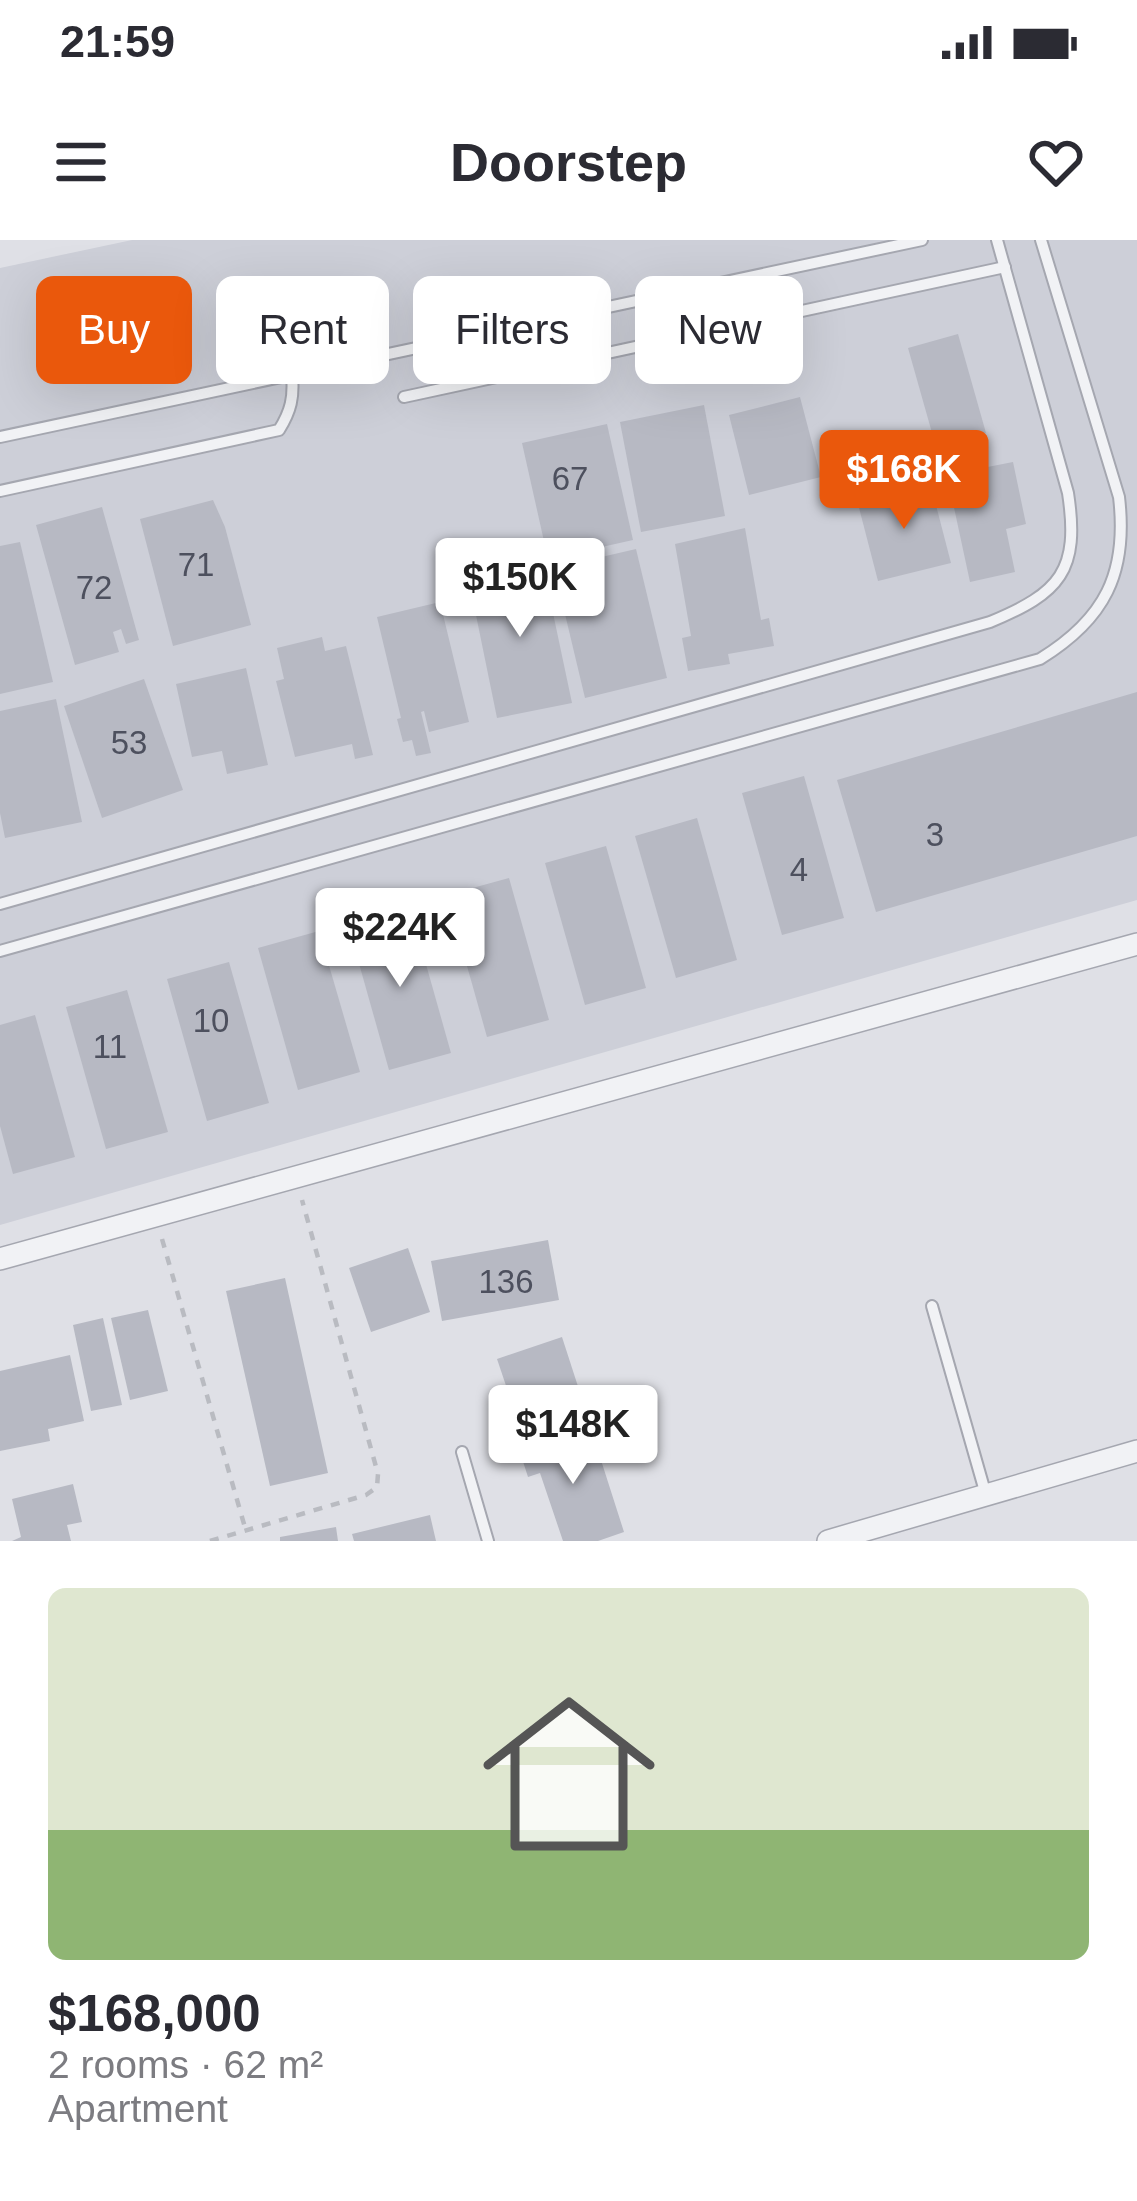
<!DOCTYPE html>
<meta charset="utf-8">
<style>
body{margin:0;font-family:Helvetica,sans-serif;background:#f7f7f7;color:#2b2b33;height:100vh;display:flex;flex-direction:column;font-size:45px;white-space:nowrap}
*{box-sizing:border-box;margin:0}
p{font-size:39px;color:#7c7c81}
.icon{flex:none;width:66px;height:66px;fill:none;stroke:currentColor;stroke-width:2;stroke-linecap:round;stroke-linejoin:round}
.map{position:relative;height:1301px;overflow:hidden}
.panel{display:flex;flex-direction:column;background:#fff;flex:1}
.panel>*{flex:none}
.guide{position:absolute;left:36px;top:36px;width:1065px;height:108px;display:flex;gap:24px}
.price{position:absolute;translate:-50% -102px;padding:0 27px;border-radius:12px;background:#fff;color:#222;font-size:39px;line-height:78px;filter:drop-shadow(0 3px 6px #0008)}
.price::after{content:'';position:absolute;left:50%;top:72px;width:36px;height:27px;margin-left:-18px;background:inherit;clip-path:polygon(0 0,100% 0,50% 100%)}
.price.on{background:#ea580c;color:#fff}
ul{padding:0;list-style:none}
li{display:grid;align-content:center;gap:24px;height:636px;padding:0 48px}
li+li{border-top:3px solid #e1e1e2}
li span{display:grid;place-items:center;height:372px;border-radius:18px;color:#555}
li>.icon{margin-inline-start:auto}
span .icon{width:216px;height:216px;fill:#fffc;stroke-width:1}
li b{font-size:51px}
.tag{padding:0 42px;border-radius:18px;background:#fff;box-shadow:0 12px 48px #0002;font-size:42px;line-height:108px}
.tag.on{background:#ea580c;color:#fff}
.status{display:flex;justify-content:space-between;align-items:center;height:84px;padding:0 60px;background:#fff;direction:ltr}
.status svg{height:33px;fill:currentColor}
header{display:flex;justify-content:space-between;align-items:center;height:156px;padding:0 48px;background:#fff;font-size:54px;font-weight:700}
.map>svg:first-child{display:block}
</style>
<div class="status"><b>21:59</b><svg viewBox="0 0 49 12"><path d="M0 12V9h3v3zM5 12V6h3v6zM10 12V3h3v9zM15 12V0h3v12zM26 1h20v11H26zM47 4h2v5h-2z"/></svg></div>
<header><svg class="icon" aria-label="menu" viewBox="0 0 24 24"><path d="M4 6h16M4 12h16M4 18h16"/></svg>Doorstep<svg class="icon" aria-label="heart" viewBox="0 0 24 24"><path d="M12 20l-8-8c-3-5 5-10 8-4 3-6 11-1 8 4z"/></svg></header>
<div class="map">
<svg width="1137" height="1301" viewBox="0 0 1137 1301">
<rect width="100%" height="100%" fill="#dfe0e6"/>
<!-- built -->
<path fill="#cdcfd8" d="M132 0H1137V660L0 985V28Z"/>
<!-- building -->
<g fill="#b7b9c3">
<path d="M958 94 986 193 936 207 908 108Z"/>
<path d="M800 157 821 237 749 255 729 175Z"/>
<path d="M704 165 725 276 641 292 620 182Z"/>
<path d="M607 184 633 300 548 319 522 203Z"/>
<path d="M1013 222 1026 284 1006 289 1015 332 970 342 947 235Z"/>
<path d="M930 242 951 323 878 341 857 260Z"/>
<path d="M213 260 225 287 251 385 173 406 140 279Z"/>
<path d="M102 267 139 400 126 404 121 389 113 392 119 412 75 425 36 285Z"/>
<path d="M745 288 761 380 769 378 774 406 728 414 730 424 688 431 682 398 691 396 675 304Z"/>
<path d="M20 302 53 442 0 454V306Z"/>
<path d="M636 309 667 438 585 458 554 328Z"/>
<path d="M542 321 572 463 497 478 468 336Z"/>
<path d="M440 362 469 482 429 492 424 471 421 472 431 513 416 516 412 500 403 502 397 479 401 478 377 377Z"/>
<path d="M322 397 325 411 346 406 373 515 355 519 352 504 295 517 276 441 284 439 277 408Z"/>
<path d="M246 428 268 525 227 534 222 511 192 517 176 444Z"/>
<path d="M144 439 183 550 102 578 64 466Z"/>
<path d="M1137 452V596L876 672 837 540Z"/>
<path d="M56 459 82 582 5 598 0 573V471Z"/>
<path d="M804 536 844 678 782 695 742 553Z"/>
<path d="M697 578 737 720 676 738 635 596Z"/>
<path d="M606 606 646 748 585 765 545 623Z"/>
<path d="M509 638 549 780 487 797 447 655Z"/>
<path d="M411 671 451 813 389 830 349 688Z"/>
<path d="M319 691 360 832 298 850 258 708Z"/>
<path d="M229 722 269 863 207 881 167 739Z"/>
<path d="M127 750 168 892 106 909 66 767Z"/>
<path d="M35 775 75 917 13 934 0 886V785Z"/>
<path d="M548 1000 559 1060 442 1081 431 1021Z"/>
<path d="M408 1008 430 1072 371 1092 349 1028Z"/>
<path d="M285 1038 328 1233 270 1246 226 1051Z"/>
<path d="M148 1070 168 1151 130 1160 111 1078Z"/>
<path d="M103 1078 122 1165 91 1171 73 1085Z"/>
<path d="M562 1097 585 1168 521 1190 497 1119Z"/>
<path d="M70 1115 84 1181 48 1189 50 1201 0 1211V1131Z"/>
<path d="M571 1186 583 1223 600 1217 624 1292 598 1301H563L540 1233 528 1237 517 1203Z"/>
<path d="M73 1244 82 1282 67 1285 71 1301H12L21 1297 12 1259Z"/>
<path d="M430 1275 436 1301H354L352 1294Z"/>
<path d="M336 1287 338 1301H280V1297Z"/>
</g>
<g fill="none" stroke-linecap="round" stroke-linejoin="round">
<!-- service casing -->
<g stroke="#a5a7b0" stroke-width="14">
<g id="service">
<path d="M404 157 1005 27"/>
<path d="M0 197 922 0"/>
<path d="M0 251 279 190C291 171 294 157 292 135"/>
<path d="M0 664 990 382C1060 353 1080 331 1068 253L997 0"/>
<path d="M0 711 1040 419C1105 379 1128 333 1119 257L1041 0"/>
<path d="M932 1066 986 1255"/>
<path d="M462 1212 488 1301"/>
</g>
</g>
<!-- minor casing -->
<g stroke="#a5a7b0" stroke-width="24">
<g id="minor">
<path d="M0 1019 1137 704"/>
<path d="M828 1301 1137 1211"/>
</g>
</g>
<!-- path -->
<g stroke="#b9bbc1" stroke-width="4.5" stroke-dasharray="9 9" stroke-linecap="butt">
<path d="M162 999 246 1291"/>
<path d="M210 1301 366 1255 377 1247 378 1234 302 960"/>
</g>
<!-- service -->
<use href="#service" stroke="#f1f2f5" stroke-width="10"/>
<!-- minor -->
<use href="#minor" stroke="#f1f2f5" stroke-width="21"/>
</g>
<g text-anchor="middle" stroke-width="9" stroke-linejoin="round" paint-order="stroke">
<!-- number labels -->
<g font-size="33" fill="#4d505e">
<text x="570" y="250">67</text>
<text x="196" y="336">71</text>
<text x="94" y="359">72</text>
<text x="129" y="514">53</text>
<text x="935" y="606">3</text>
<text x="799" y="641">4</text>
<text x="211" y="792">10</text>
<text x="110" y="818">11</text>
<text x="506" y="1053">136</text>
</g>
</g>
</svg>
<b class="price on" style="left:904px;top:292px">$168K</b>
<b class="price" style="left:520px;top:400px">$150K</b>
<b class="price" style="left:400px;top:750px">$224K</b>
<b class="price" style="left:573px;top:1247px">$148K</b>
<div class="guide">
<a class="tag on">Buy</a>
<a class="tag">Rent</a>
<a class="tag">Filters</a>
<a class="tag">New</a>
</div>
</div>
<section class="panel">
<ul>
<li><span style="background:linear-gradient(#dfe7d0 65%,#8fb573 0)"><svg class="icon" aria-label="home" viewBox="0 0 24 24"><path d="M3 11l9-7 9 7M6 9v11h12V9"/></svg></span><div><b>$168,000</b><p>2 rooms · 62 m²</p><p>Apartment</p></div></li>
</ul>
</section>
